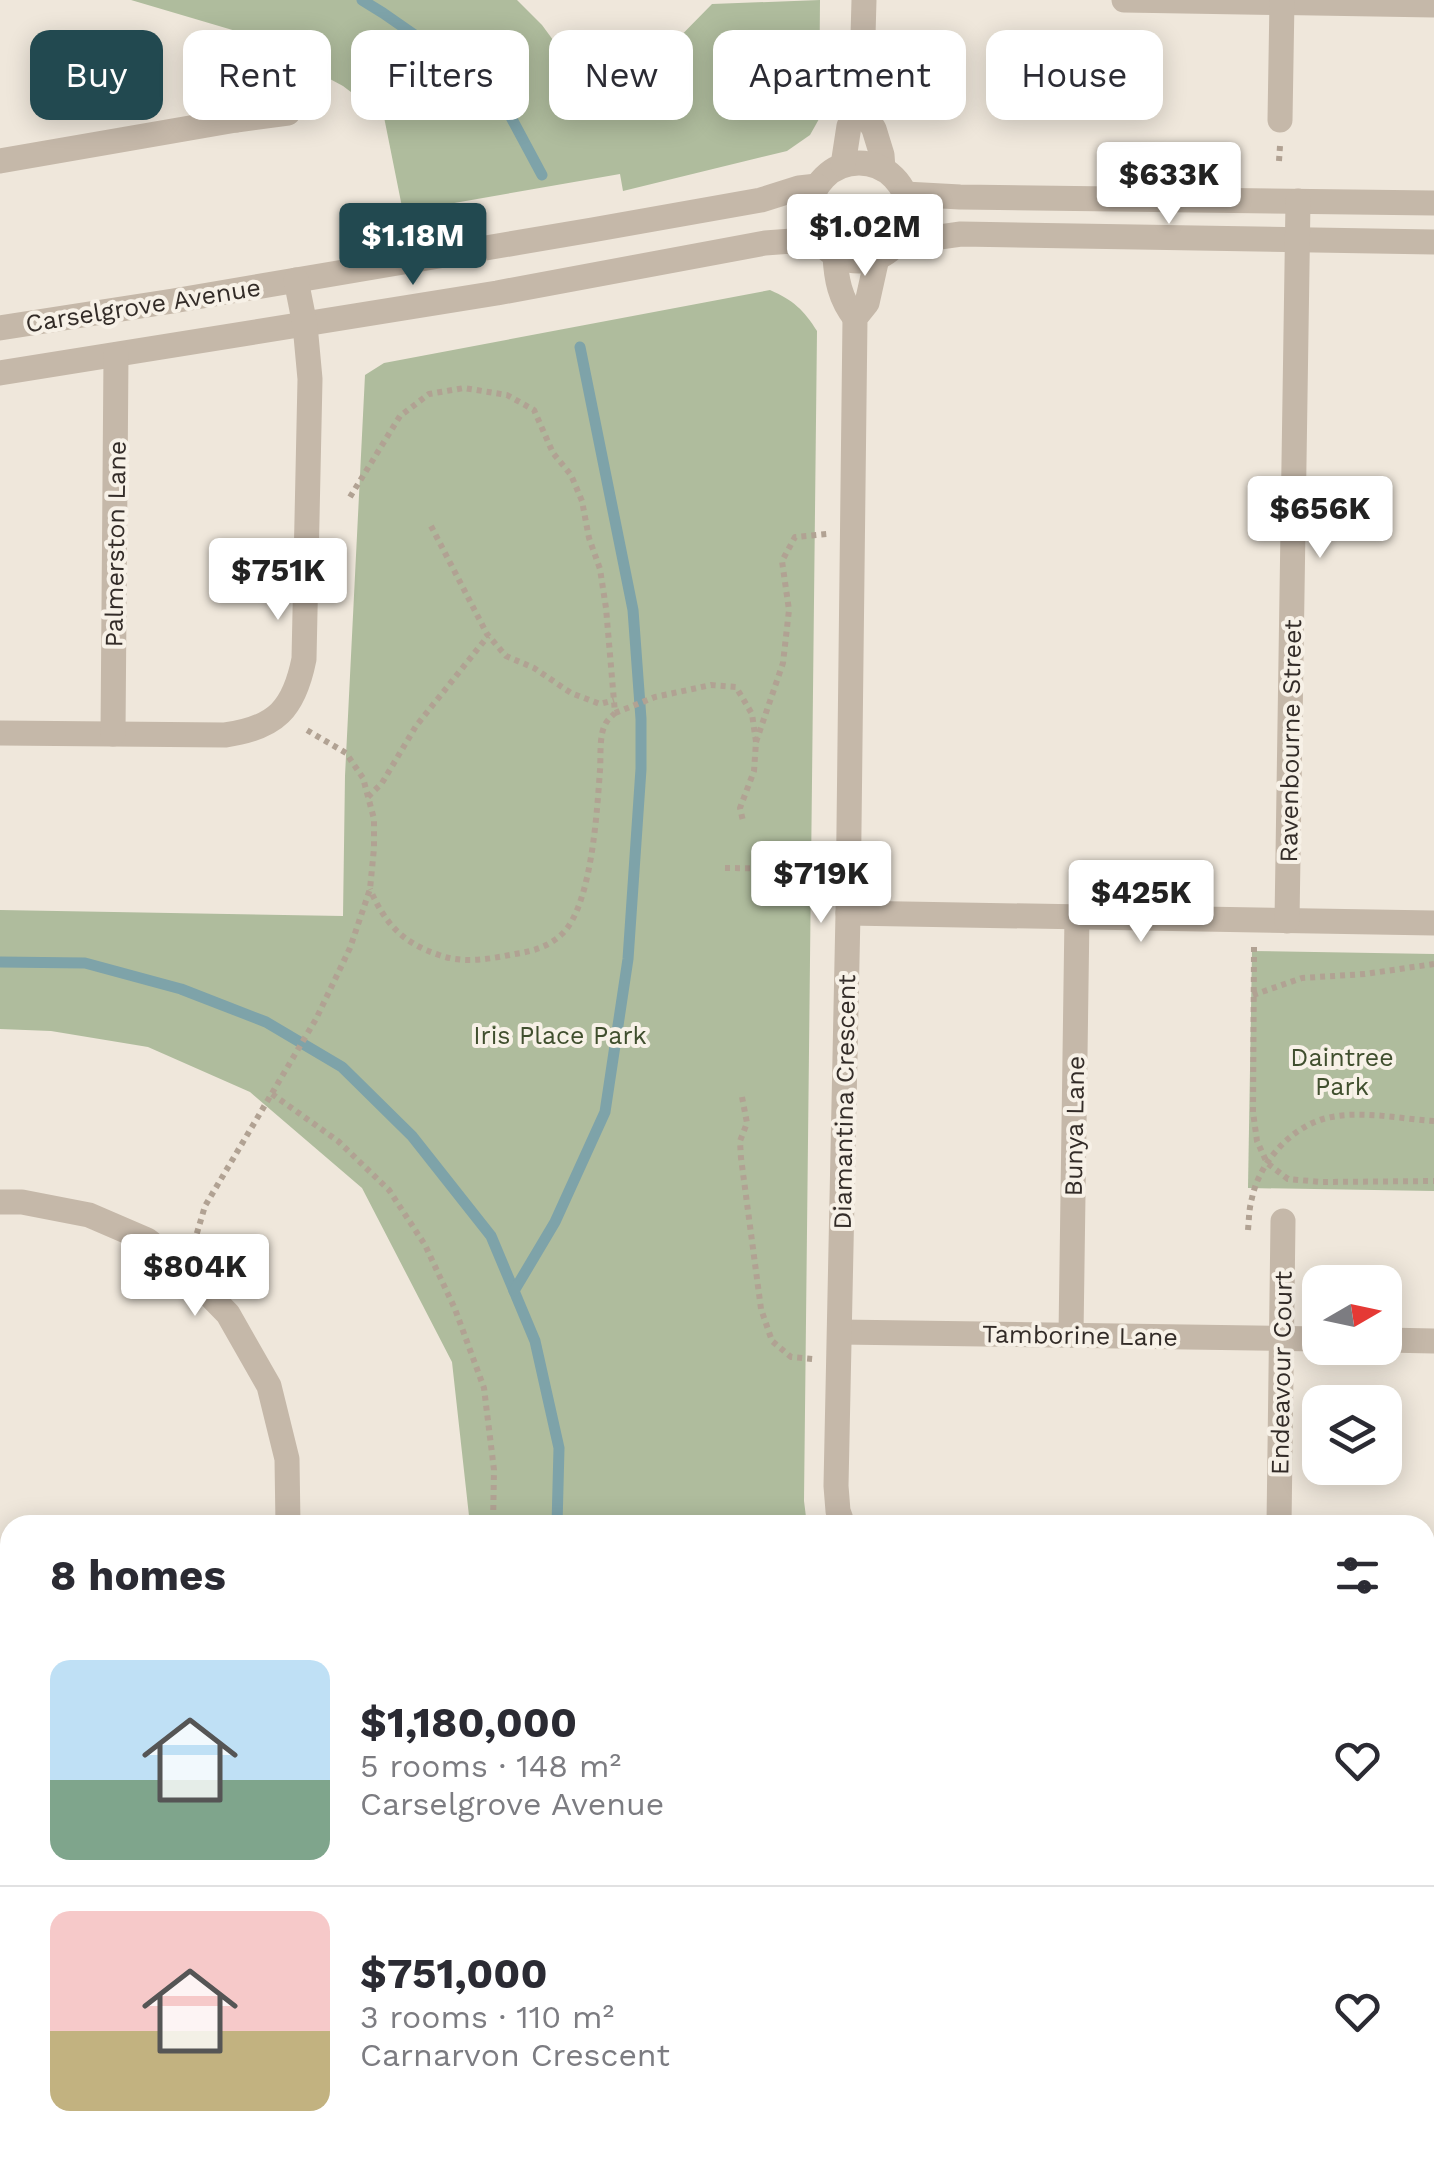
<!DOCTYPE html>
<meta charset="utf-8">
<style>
body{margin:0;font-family:"Work Sans",sans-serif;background:#f7f7f7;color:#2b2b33;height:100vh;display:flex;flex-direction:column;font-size:38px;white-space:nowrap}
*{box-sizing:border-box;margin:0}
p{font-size:32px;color:#7c7c81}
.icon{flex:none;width:55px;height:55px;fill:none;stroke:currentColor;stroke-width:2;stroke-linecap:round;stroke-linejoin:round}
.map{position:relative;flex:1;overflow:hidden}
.side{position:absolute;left:0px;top:1515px;width:1435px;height:642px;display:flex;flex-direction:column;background:#fff;border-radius:30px 30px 0 0;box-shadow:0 5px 25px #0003}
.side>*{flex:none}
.hud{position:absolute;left:30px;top:30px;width:1375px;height:90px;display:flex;gap:20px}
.needle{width:65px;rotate:81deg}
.fabs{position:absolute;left:1302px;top:1265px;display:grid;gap:20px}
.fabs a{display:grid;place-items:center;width:100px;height:100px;border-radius:20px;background:#fff;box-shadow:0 5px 25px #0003;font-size:50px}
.price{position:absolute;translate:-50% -85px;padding:0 22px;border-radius:10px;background:#fff;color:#222;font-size:32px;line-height:65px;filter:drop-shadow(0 2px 5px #0008)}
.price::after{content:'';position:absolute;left:50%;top:60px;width:30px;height:22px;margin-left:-15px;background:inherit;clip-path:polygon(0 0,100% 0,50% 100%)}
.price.selected{background:#224950;color:#fff}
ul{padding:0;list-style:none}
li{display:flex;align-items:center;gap:30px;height:250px;padding:0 50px}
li+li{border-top:2px solid #e1e1e2}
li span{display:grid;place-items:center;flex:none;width:280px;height:200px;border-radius:20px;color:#555}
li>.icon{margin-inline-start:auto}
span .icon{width:120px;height:120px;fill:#fffc;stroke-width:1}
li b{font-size:42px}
h2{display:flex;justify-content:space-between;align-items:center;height:120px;padding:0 50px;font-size:42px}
.pill{padding:0 35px;border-radius:20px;background:#fff;box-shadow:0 5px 25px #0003;font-size:35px;line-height:90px}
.pill.selected{background:#224950;color:#fff}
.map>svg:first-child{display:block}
</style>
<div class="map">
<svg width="1434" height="2157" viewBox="0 0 1434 2157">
<rect width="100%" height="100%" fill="#efe7db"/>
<!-- green -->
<g fill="#afbc9d">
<path d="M131 0H517L542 25 606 112 712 4 820 0 819 119 810 135 787 151 623 191 620 174 403 212 384 117 343 86 246 34Z"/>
<path d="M770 290C793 300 804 310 817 331L804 1501 807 1525H470L452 1362 362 1188 250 1092 148 1047 51 1031 0 1029V910L343 916 345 776 365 375 384 363Z"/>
<path d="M1252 951 1434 954V1191L1248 1188Z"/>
<rect x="1425" y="1641" width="9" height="149"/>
<rect x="459" y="2148" width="332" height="9"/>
</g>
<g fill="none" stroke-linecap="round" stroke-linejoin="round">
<!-- stream -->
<g stroke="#7ea3a9" stroke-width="11">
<path d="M362 0 383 13 498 93 542 175"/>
<path d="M0 962 85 963 181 989 266 1022 342 1067 412 1136 491 1236 535 1341 559 1448 557 1525"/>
<path d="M514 1291 555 1222 605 1112 628 959 641 769V719L633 610 580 347"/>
<path d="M545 2157V2148"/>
</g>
<!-- path -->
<g stroke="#b1a293" stroke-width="6" stroke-dasharray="5 5" stroke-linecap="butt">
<path d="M1279 161 1280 146"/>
<path d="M350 497 400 416 429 394 464 388 507 395 534 410 553 453 571 475 582 501 589 538 600 569 606 608 615 713C611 717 607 720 605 725 599 736 601 757 600 770 597 811 592 903 563 933 549 947 533 951 515 954 489 959 464 964 439 955 403 943 385 924 370 889"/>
<path d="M431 526 487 634 506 656 534 668 571 693 600 704 614 700"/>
<path d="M615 713 655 697 711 685 736 687 752 714 756 742 754 771 740 808 743 821"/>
<path d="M756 742 783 663 789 610 782 561 795 537 827 534"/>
<path d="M368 797 382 783 416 726 488 636"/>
<path d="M725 868 823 869"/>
<path d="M1254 947 1253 1112 1257 1141 1267 1163 1288 1179 1321 1182 1434 1181"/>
<path d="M1253 995 1302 978 1365 974 1434 964"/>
<path d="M272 1094 338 1141 389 1190 425 1245 455 1309 484 1388 494 1470 493 1525"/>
<path d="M742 1097 747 1123 740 1141 741 1158 761 1309 772 1341 791 1357 813 1359"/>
<path d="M1248 1230C1249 1219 1249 1208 1252 1198 1259 1164 1289 1129 1323 1119 1358 1109 1399 1119 1434 1121"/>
<path d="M194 1243 205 1206 316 1019 350 948 370 889 374 848V819L363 778 346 753 305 729"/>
<path d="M481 2157V2148"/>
</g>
<!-- minor -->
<g stroke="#c5b8a9" stroke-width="25">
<path d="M864 0 861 108 874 129 882 155 883 169"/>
<path d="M1124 0 1434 5"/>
<path d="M227 67 236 120 288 113"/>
<path d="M1280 120 1282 0"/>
<path d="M0 161 236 120"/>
<circle cx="859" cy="212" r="49"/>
<path d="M843 165 849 126 861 108"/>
<path d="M905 194 960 197 1434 203"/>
<path d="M897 243 961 234 1434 242"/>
<path d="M835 255C836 279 840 299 855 318"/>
<path d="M0 328 173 301 592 230 761 200 799 188 817 186"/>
<path d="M0 373 497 293 765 243 819 239"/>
<path d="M0 733 225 735C276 728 294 709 304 659L310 379 305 325 296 280"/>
<path d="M113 734 116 355"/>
<path d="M848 913 1434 923"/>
<path d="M1287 921 1298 201"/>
<path d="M0 1202H22L89 1215 147 1240 182 1267 228 1314 269 1386 287 1459 288 1525"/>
<path d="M840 1332 1320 1339"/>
<path d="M1071 1335 1077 916"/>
<path d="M1385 1340 1434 1341"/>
<path d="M843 1525 838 1511 836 1486 848 913 855 318 867 303 877 258"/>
<path d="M1279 1525 1283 1221"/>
<path d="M1425 1594 1434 1595"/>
<path d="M1425 1981H1434"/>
<path d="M0 2068 10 2064"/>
<path d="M276 2157 277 2148"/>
<path d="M821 2157V2148"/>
<path d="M1218 2157V2148"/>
</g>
</g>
<g text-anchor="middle" stroke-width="8" stroke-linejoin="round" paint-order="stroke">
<!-- street labels -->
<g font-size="25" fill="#332c28" stroke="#f7f1e7">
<text transform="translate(143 305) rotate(-9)" y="9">Carselgrove Avenue</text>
<text transform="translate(115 544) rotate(-89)" y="9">Palmerston Lane</text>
<text transform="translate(1290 741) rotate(-89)" y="9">Ravenbourne Street</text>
<text transform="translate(844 1102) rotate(-89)" y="9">Diamantina Crescent</text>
<text transform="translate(1074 1126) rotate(-89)" y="9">Bunya Lane</text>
<text transform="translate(1080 1335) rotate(1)" y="9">Tamborine Lane</text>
<text transform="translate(1281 1373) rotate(-89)" y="9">Endeavour Court</text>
</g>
<!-- park labels -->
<g font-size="25" fill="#404f2e" stroke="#f7f1e7">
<text x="560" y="1044">Iris Place Park</text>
<text x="1342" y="1066">Daintree<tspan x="1342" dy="29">Park</tspan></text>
</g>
</g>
</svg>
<div class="fabs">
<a><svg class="needle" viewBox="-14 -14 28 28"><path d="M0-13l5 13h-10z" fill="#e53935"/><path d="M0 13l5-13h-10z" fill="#7c7c81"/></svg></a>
<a><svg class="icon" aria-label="layers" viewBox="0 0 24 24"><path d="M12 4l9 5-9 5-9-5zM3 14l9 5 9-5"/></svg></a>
</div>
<b class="price" style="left:1169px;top:227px">$633K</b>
<b class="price" style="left:865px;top:279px">$1.02M</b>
<b class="price selected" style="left:413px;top:288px">$1.18M</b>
<b class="price" style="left:1320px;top:561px">$656K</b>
<b class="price" style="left:278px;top:623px">$751K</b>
<b class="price" style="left:821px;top:926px">$719K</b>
<b class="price" style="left:1141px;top:945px">$425K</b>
<b class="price" style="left:195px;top:1319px">$804K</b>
<div class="hud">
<a class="pill selected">Buy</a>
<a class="pill">Rent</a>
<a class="pill">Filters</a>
<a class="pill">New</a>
<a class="pill">Apartment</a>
<a class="pill">House</a>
</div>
<section class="side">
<h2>8 homes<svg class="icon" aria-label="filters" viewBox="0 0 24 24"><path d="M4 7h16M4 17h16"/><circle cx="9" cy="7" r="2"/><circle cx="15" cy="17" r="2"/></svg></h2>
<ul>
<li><span style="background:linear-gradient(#bfe0f5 60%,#7fa58c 0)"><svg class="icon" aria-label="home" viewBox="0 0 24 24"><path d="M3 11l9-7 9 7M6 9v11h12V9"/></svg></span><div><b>$1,180,000</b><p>5 rooms · 148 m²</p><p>Carselgrove Avenue</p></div><svg class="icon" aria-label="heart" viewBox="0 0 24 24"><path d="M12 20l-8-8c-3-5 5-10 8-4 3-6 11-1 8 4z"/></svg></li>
<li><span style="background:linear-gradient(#f6c9c9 60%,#c2b280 0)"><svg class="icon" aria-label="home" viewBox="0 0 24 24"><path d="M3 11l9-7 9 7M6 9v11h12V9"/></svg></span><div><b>$751,000</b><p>3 rooms · 110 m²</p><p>Carnarvon Crescent</p></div><svg class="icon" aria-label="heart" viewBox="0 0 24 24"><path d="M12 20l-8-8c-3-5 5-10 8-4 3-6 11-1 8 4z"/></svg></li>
</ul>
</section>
</div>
